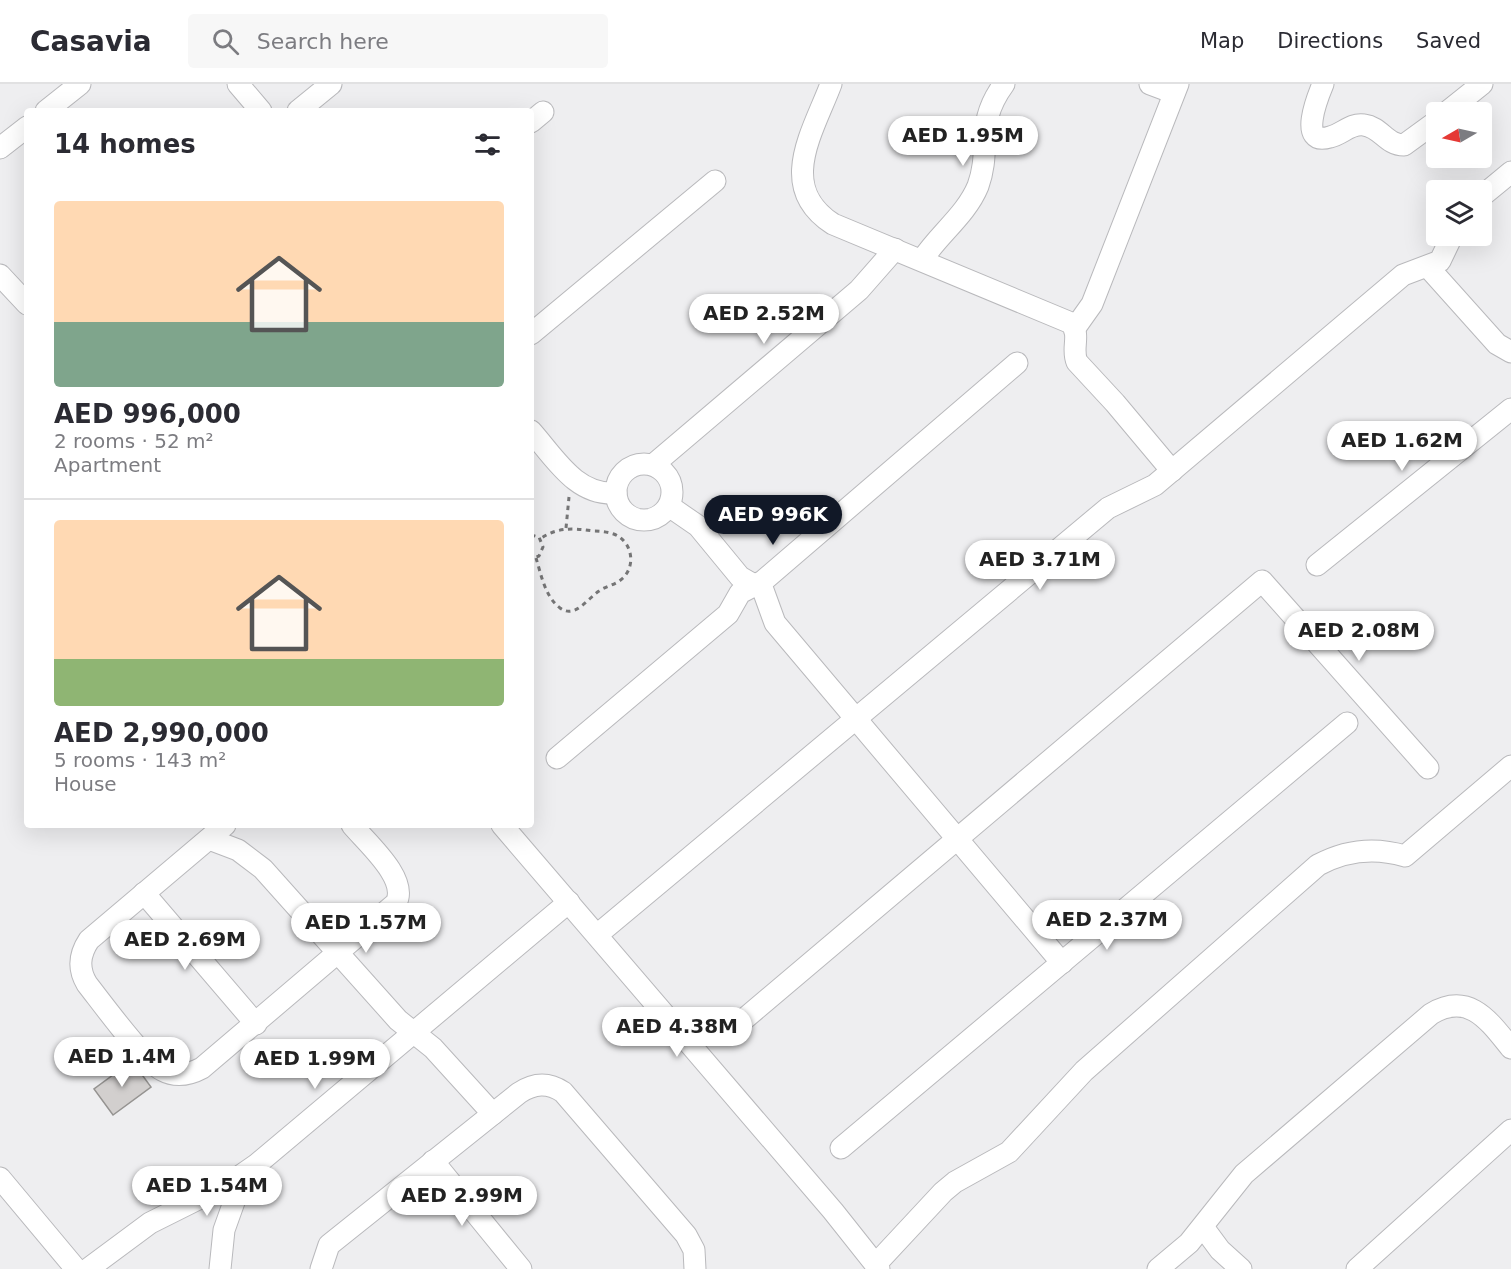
<!DOCTYPE html>
<meta charset="utf-8">
<style>
body{margin:0;font-family:"DejaVu Sans",sans-serif;background:#f7f7f7;color:#2b2b33;height:100vh;display:flex;flex-direction:column;font-size:22px;white-space:nowrap}
*{box-sizing:border-box;margin:0}
p{font-size:20px;color:#7c7c81}
.icon{flex:none;width:33px;height:33px;fill:none;stroke:currentColor;stroke-width:2;stroke-linecap:round;stroke-linejoin:round}
.map{position:relative;flex:1;overflow:hidden}
.sheet{position:absolute;left:24px;top:24px;width:510px;height:720px;display:flex;flex-direction:column;background:#fff;border-radius:6px;box-shadow:0 6px 24px #0002}
.sheet>*{flex:none}
.needle{width:39px;rotate:261deg}
.fabs{position:absolute;left:1426px;top:18px;display:grid;gap:12px}
.fabs a{display:grid;place-items:center;width:66px;height:66px;border-radius:6px;background:#fff;box-shadow:0 6px 24px #0002;font-size:30px}
.price{position:absolute;translate:-50% -51px;padding:0 14px;border-radius:21px;background:#fff;color:#222;font-size:20px;line-height:39px;filter:drop-shadow(0 2px 3px #0008)}
.price::after{content:'';position:absolute;left:50%;top:36px;width:18px;height:14px;margin-left:-9px;background:inherit;clip-path:polygon(0 0,100% 0,50% 100%)}
.price.selected{background:#111827;color:#fff}
ul{padding:0;list-style:none}
li{display:grid;align-content:center;gap:12px;height:318px;padding:0 30px}
li+li{border-top:2px solid #e1e1e2}
li span{display:grid;place-items:center;height:186px;border-radius:6px;color:#555}
li>.icon{margin-inline-start:auto}
span .icon{width:108px;height:108px;fill:#fffc;stroke-width:1}
li b{font-size:26px}
h2{display:flex;justify-content:space-between;align-items:center;height:72px;padding:0 30px;font-size:26px}
header{display:flex;align-items:center;gap:36px;box-sizing:border-box;height:84px;padding:0 30px;background:#fff;border-bottom:2px solid #e1e1e2}
header strong{font-size:28px}
nav{display:flex;gap:33px;margin-inline-start:auto;font-size:21px}
.search{width:420px;height:54px;background:#f7f7f7;display:flex;align-items:center;gap:15px;box-sizing:border-box;padding:0 21px;border-radius:6px;color:#7c7c81;font-size:22px}
.map>svg:first-child{display:block}
</style>
<header>
<strong>Casavia</strong>
<div class="search"><svg class="icon" aria-label="search" viewBox="0 0 24 24"><circle cx="10" cy="10" r="6"/><path d="M15 15l6 6"/></svg>Search here</div>
<nav><a>Map</a><a>Directions</a><a>Saved</a></nav>
</header>
<div class="map">
<svg width="1511" height="1185" viewBox="0 0 1511 1185">
<rect width="100%" height="100%" fill="#eeeef0"/>
<!-- building -->
<path fill="#d2cfce" stroke="#959391" stroke-width="1.5" d="M132 977 151 1003 113 1031 94 1005Z"/>
<g fill="none" stroke-linecap="round" stroke-linejoin="round">
<!-- minor casing -->
<g stroke="#b9b9bc" stroke-width="23">
<g id="minor">
<path d="M238 0 261 27"/>
<path d="M831 0C813 48 776 103 833 140L1071 239C1081 252 1071 264 1077 278L1115 319 1172 387"/>
<path d="M1150 0 1174 9"/>
<path d="M1323 0C1318 12 1297 63 1330 53 1343 50 1350 39 1364 41 1381 43 1386 61 1404 61L1437 37"/>
<path d="M46 27 80 0"/>
<path d="M298 27 331 0"/>
<path d="M1447 28 1482 0"/>
<path d="M531 38 543 28"/>
<path d="M0 64 27 43"/>
<path d="M1482 112 1511 88"/>
<path d="M922 176C939 150 966 131 978 102 992 63 974 41 1004 0"/>
<path d="M1428 183 1497 260 1511 268"/>
<path d="M0 191 27 220"/>
<path d="M1075 244 1092 220 1178 0"/>
<path d="M531 250 715 97"/>
<path d="M531 347C555 374 576 412 616 409"/>
<circle cx="644" cy="408" r="28"/>
<path d="M653 381 859 206 895 165"/>
<path d="M669 422 698 442 740 493 763 506 775 539 1062 879"/>
<path d="M1317 481 1511 325"/>
<path d="M557 674 728 530 740 509 763 497 1017 279"/>
<path d="M225 741 89 856C79 871 78 885 87 900 102 919 144 977 162 986 175 993 189 991 202 984L396 819C409 795 367 759 352 741"/>
<path d="M502 741 833 1127 879 1185"/>
<path d="M209 755 238 766 263 785 398 936 433 964 493 1030"/>
<path d="M144 809 256 940"/>
<path d="M597 851 1108 424 1155 401 1403 191 1440 177 1452 152"/>
<path d="M736 942 1262 497 1428 684"/>
<path d="M841 1064 1347 639"/>
<path d="M433 1077 521 1185"/>
<path d="M0 1094 76 1185"/>
<path d="M1203 1143 1220 1166 1241 1185"/>
<path d="M876 1180 943 1108 955 1098 1009 1068 1084 987 1318 781C1346 766 1375 763 1405 772L1511 682"/>
<path d="M88 1185 150 1139 230 1099 256 1081 569 818"/>
<path d="M220 1185 224 1146 244 1090"/>
<path d="M321 1185 329 1161 519 1009C534 999 548 998 563 1008L686 1151 694 1166 695 1185"/>
<path d="M1158 1185 1189 1159 1244 1090 1431 930C1469 907 1489 937 1511 964"/>
<path d="M1357 1185 1511 1046"/>
</g>
</g>
<!-- path -->
<g stroke="#757576" stroke-width="3" stroke-dasharray="4.5 4.5" stroke-linecap="butt">
<path d="M566 444 569 413"/>
<path d="M531 451 539 453 543 463 539 472 531 475"/>
<path d="M536 474C541 490 545 513 560 524 575 535 587 515 599 507 606 502 616 501 623 494 636 481 632 459 616 451 609 448 601 447 593 447 573 444 557 443 540 455"/>
</g>
<!-- minor -->
<use href="#minor" stroke="#fff" stroke-width="21"/>
</g>
</svg>
<div class="fabs">
<a><svg class="needle" viewBox="-14 -14 28 28"><path d="M0-13l5 13h-10z" fill="#e53935"/><path d="M0 13l5-13h-10z" fill="#7c7c81"/></svg></a>
<a><svg class="icon" aria-label="layers" viewBox="0 0 24 24"><path d="M12 4l9 5-9 5-9-5zM3 14l9 5 9-5"/></svg></a>
</div>
<b class="price" style="left:963px;top:83px">AED 1.95M</b>
<b class="price" style="left:764px;top:261px">AED 2.52M</b>
<b class="price" style="left:1402px;top:388px">AED 1.62M</b>
<b class="price selected" style="left:773px;top:462px">AED 996K</b>
<b class="price" style="left:1040px;top:507px">AED 3.71M</b>
<b class="price" style="left:1359px;top:578px">AED 2.08M</b>
<b class="price" style="left:1107px;top:867px">AED 2.37M</b>
<b class="price" style="left:366px;top:870px">AED 1.57M</b>
<b class="price" style="left:185px;top:887px">AED 2.69M</b>
<b class="price" style="left:677px;top:974px">AED 4.38M</b>
<b class="price" style="left:122px;top:1004px">AED 1.4M</b>
<b class="price" style="left:315px;top:1006px">AED 1.99M</b>
<b class="price" style="left:207px;top:1133px">AED 1.54M</b>
<b class="price" style="left:462px;top:1143px">AED 2.99M</b>
<section class="sheet">
<h2>14 homes<svg class="icon" aria-label="filters" viewBox="0 0 24 24"><path d="M4 7h16M4 17h16"/><circle cx="9" cy="7" r="2"/><circle cx="15" cy="17" r="2"/></svg></h2>
<ul>
<li><span style="background:linear-gradient(#ffd9b3 65%,#7fa58c 0)"><svg class="icon" aria-label="home" viewBox="0 0 24 24"><path d="M3 11l9-7 9 7M6 9v11h12V9"/></svg></span><div><b>AED 996,000</b><p>2 rooms · 52 m²</p><p>Apartment</p></div></li>
<li><span style="background:linear-gradient(#ffd9b3 75%,#8fb573 0)"><svg class="icon" aria-label="home" viewBox="0 0 24 24"><path d="M3 11l9-7 9 7M6 9v11h12V9"/></svg></span><div><b>AED 2,990,000</b><p>5 rooms · 143 m²</p><p>House</p></div></li>
</ul>
</section>
</div>
